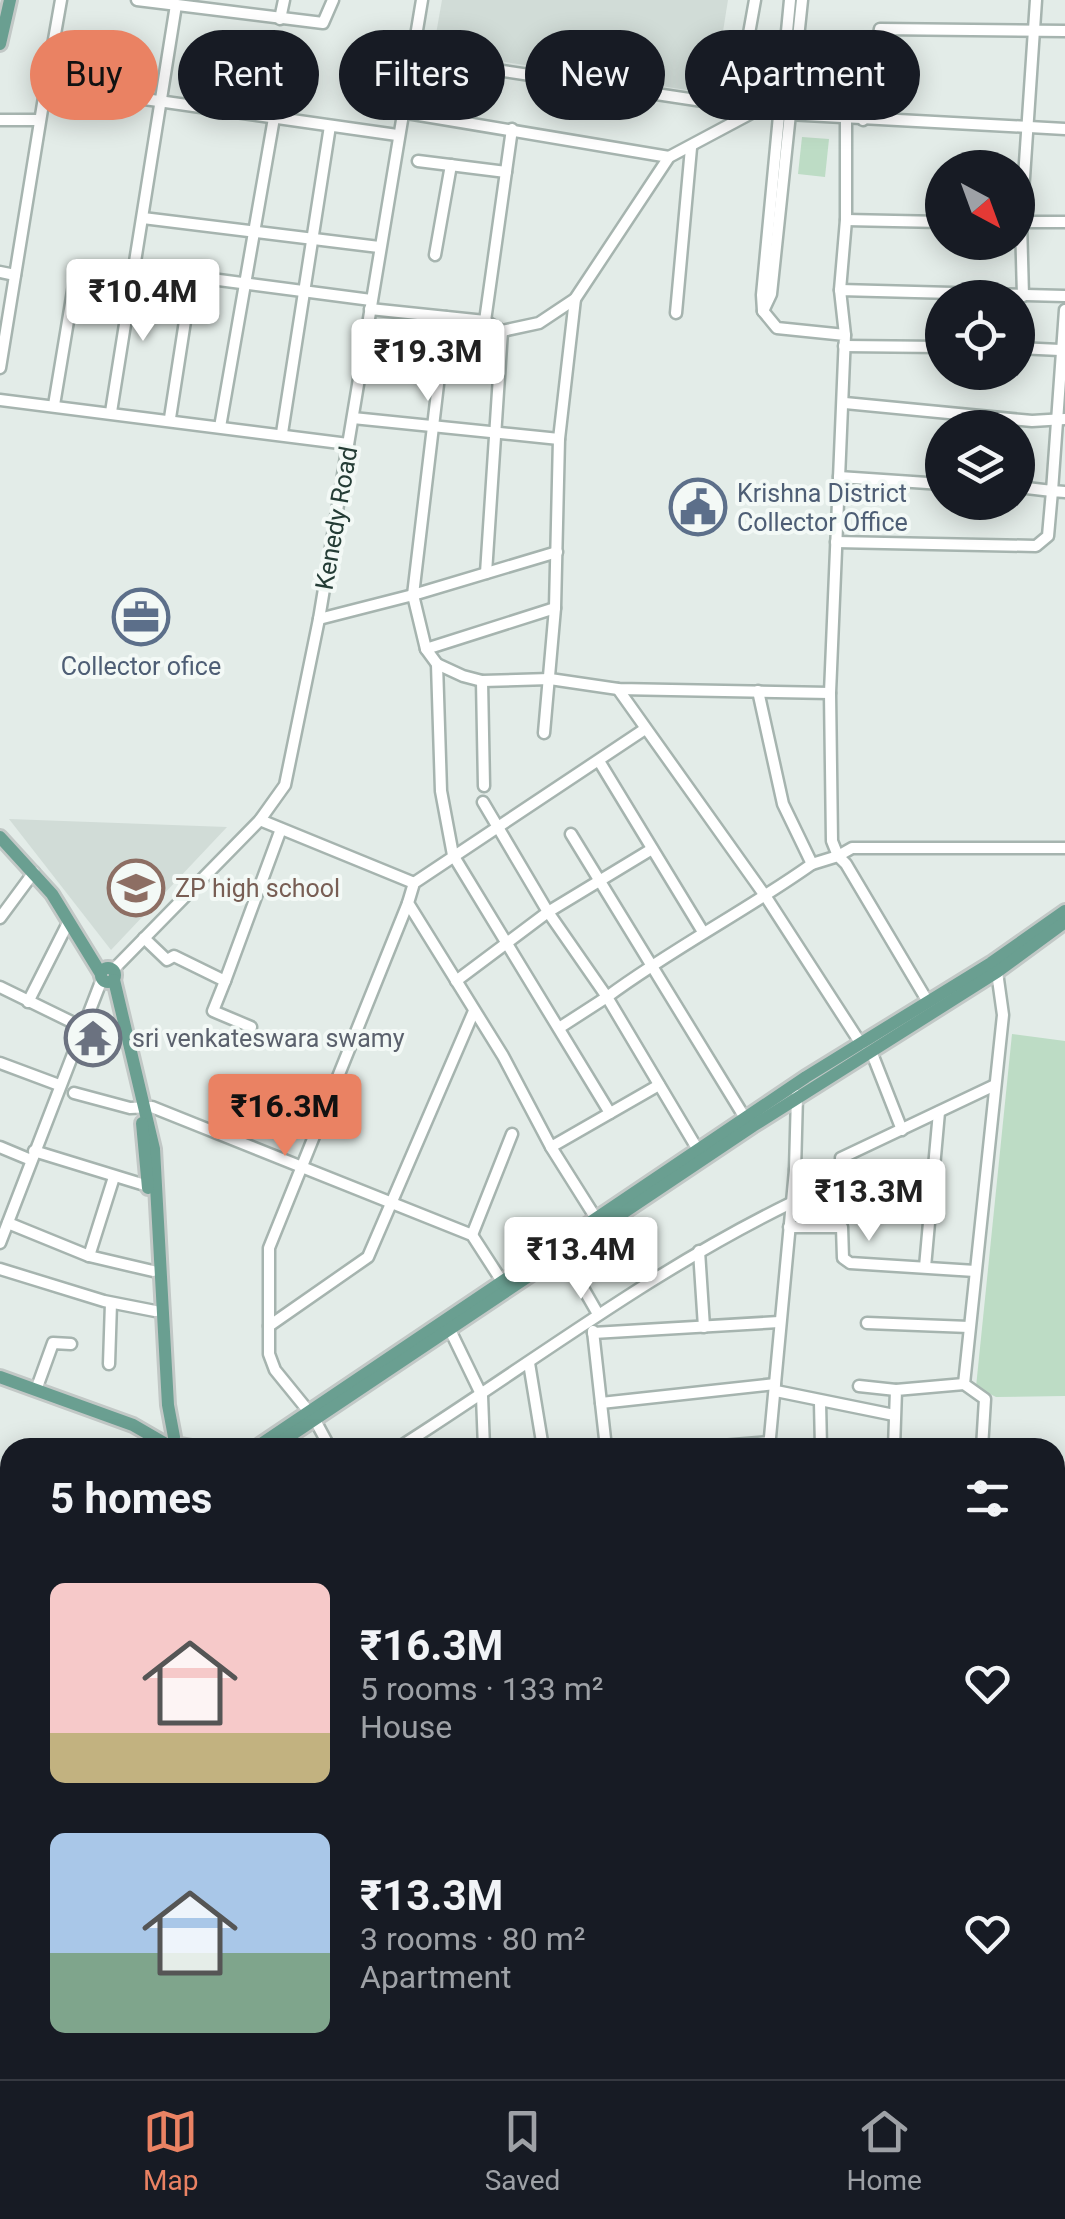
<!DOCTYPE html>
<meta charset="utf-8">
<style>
body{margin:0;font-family:Roboto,sans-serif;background:#242831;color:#f1f3f6;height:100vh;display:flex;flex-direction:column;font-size:38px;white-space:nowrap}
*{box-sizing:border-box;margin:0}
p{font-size:32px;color:#9ea1a6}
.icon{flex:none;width:55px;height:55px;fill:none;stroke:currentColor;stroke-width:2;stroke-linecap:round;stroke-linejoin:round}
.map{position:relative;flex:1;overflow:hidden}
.details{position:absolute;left:0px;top:1438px;width:1065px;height:642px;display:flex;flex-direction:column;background:#171b24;border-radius:30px 30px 0 0;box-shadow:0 5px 25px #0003}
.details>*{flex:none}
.top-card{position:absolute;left:30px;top:30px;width:1005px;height:90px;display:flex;gap:20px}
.needle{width:65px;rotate:139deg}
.controls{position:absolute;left:925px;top:150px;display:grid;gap:20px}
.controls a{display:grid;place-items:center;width:110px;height:110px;border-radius:50%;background:#171b24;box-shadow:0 5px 25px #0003;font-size:50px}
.price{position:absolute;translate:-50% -85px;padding:0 22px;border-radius:10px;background:#fff;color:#222;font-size:32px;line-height:65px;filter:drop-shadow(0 2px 5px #0008)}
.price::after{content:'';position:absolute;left:50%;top:60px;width:30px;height:22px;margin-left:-15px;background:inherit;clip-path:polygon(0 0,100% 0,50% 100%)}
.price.selected{background:#ea8263;color:#111}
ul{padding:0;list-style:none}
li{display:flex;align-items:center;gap:30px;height:250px;padding:0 50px}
li span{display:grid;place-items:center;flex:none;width:280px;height:200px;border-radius:15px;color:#555}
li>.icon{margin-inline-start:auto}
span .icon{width:120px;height:120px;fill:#fffc;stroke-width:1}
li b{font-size:42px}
h2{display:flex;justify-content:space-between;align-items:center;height:120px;padding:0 50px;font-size:42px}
.tag{padding:0 35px;border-radius:45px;background:#171b24;box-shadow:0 5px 25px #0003;font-size:35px;line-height:90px}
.tag.selected{background:#ea8263;color:#111}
.menu{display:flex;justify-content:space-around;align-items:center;height:140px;border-top:2px solid #363941;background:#171b24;font-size:28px;color:#9ea1a6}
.menu a{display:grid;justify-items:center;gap:5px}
.menu .selected{color:#ea8263}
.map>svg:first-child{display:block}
</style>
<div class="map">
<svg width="1065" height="2079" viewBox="0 0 1065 2079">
<rect width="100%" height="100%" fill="#e3ece8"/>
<!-- built -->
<g fill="#d1dcd7">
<path d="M442 0H728L713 94 433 51Z"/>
<path d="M9 819 227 827 111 950Z"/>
<path d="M0 1832 10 1835V2070H65L64 2079H0Z"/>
</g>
<!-- green -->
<g fill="#bddcc5">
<path d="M239 48 284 53 278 103 233 98Z"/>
<path d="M802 137 829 139 825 177 798 174Z"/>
<path d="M1012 1034 1065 1041V1396L996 1397 976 1387Z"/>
</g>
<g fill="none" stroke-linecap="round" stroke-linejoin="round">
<!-- minor casing -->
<g stroke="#a6b4af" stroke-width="15">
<g id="minor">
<path d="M137 0 323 23 333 0"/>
<path d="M790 0 762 295 763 311 777 328 845 335 830 693 832 841 838 856 852 848H1065"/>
<path d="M280 19 284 0"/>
<path d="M410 57 736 106 776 108 787 114 1065 129"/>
<path d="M46 85 61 0"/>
<path d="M736 106 755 0"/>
<path d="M401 112 669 157"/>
<path d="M0 120H39"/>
<path d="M863 120 880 29 1065 31"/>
<path d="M418 161 506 172"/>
<path d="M143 218 379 247"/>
<path d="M846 220 942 222"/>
<path d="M1018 222H1065"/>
<path d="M435 255 451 165"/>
<path d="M135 269 371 300"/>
<path d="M0 272 15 275"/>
<path d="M840 290 846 220V120"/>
<path d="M1023 296 1021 222 1036 0"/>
<path d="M370 309 485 321 502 331 539 323 575 299 669 157 759 109"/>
<path d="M763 311 771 294 802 0"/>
<path d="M676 313 691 148"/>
<path d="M446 317 413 595 557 552"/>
<path d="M485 321 512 129"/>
<path d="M845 335 840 290 1065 296"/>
<path d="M844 346 942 347"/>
<path d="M1018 348 1060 350"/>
<path d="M0 368 46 85 397 135"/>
<path d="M0 400 348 444"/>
<path d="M845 403 1032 421 1065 419"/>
<path d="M54 405 77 267"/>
<path d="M111 412 176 5"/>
<path d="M170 418 192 276"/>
<path d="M353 418 559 439"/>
<path d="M220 427 274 118"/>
<path d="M282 433 330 126"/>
<path d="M839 477 942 484"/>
<path d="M1018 487 1052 491 1065 310"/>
<path d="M836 542 1036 546 1048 536 1052 491 1065 492"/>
<path d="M486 573 502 331"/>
<path d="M319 619 413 595 426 649 437 664 463 676 482 681 550 679 618 689 830 693"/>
<path d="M426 649 555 608"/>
<path d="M437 664 441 791 453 855 610 1113"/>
<path d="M482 681 484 786"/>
<path d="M618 689 766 897 861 1044"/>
<path d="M758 691 783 804 812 864 838 856 846 864 928 1002"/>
<path d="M544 733 555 608 559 439 575 299"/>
<path d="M599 761 703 932"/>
<path d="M483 802 548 912 607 997 559 1028"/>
<path d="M260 820 414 883"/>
<path d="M571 834 745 1118"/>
<path d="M0 918 34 872"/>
<path d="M144 938 167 960 174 956 225 981 213 1011 251 1027"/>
<path d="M113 970 260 820 285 785 319 619 422 0"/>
<path d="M225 981 281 829"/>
<path d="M456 981 548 912 652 849"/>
<path d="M0 987 80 1026"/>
<path d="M28 1002 69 921"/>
<path d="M871 1051 902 1130"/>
<path d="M0 1063 59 1085"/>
<path d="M74 1093 130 1108 152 1107 472 1235 503 1283"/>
<path d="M0 1147 31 1160"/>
<path d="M551 1147 503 1056 408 903 414 883 645 729"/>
<path d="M34 1151 148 1186"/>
<path d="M701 1155 607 997C673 948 746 911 812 864"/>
<path d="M795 1170 934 1182"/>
<path d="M842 1175 841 1158 995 1085"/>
<path d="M597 1220 551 1147 659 1085"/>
<path d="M8 1223 89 1256 153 1271"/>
<path d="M789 1227H842L843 1258 850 1263 975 1271"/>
<path d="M472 1235 512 1134"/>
<path d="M0 1243 102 979"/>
<path d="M699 1251 704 1327"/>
<path d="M564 1255 598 1314"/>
<path d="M89 1256 114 1177"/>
<path d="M925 1267 939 1112"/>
<path d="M0 1269 104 1301 155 1311"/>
<path d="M867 1323 969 1327"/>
<path d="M269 1326 368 1257 474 1011"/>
<path d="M450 1330 482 1396 484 1448"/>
<path d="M593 1331 606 1448"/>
<path d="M593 1333 779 1322"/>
<path d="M529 1363 543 1448"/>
<path d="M109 1364 111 1303"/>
<path d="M859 1386 896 1390"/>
<path d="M36 1390 53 1343 71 1344"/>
<path d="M776 1391 894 1415"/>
<path d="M820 1402 821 1448"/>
<path d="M601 1403 775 1384"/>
<path d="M310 1413 275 1370 269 1354V1248L408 903"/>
<path d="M316 1422 330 1448"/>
<path d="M398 1448C529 1365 651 1271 791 1203"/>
<path d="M697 1448 770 1442"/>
<path d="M769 1448 795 1170 797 1095"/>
<path d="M894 1448 896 1390 964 1384"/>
<path d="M982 1448 985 1399 964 1384 1003 1015 997 972"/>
<path d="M1055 1560H1065"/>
<path d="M1055 1776H1065"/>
<path d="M0 1800 10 1803"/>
<path d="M1065 1849 1061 1860 1065 1937"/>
<path d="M277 2070 358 2079"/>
<path d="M783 2070 784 2079"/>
<path d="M161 2079 163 2070"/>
<path d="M257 2079 258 2070"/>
<path d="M369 2079 370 2070"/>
<path d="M681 2079 683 2070"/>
<path d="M864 2079V2070"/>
</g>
</g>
<!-- major casing -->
<g stroke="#c2c8c6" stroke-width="18">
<g id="major">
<path d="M0 44 10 0"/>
<path d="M0 837 52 894 101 974"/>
<circle cx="108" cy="975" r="7"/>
<path d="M114 980 154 1149 168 1405 174 1437"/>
<path d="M142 1123 148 1188"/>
<path d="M0 1377 133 1425 164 1443"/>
<path d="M181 1445 198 1448"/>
<path d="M255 1448 806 1077 991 963 1065 911"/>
<path d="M272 1448 753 1126 997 972 1065 922"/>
<path d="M76 2079 77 2070"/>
</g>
</g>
<!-- minor -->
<use href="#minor" stroke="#fff" stroke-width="10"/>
<!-- major -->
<use href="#major" stroke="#6a9f91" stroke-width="12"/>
</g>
<!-- icons -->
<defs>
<g id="civic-ring" transform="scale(2.875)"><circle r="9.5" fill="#f3f9f6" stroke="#5c6f8a" stroke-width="1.5"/><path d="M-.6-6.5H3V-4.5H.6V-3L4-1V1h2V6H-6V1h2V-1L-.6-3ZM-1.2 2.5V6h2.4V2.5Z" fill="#5c6f8a"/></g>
<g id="office-ring" transform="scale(2.875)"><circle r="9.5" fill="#f3f9f6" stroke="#5c6f8a" stroke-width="1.5"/><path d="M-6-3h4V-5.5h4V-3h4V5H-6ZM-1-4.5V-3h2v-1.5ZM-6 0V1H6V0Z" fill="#5c6f8a"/></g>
<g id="school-ring" transform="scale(2.875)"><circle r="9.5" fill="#f3f9f6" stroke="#8d6e63" stroke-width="1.5"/><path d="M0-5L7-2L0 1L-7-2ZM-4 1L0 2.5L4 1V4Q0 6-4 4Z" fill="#8d6e63"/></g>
<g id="temple-ring" transform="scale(2.875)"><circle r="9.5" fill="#f3f9f6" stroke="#6b7280" stroke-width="1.5"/><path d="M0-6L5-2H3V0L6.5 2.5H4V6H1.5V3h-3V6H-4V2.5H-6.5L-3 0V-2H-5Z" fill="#6b7280"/></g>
</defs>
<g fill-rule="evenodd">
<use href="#civic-ring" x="698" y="507"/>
<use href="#office-ring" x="141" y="617"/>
<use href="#school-ring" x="136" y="888"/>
<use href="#temple-ring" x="93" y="1038"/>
</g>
<g text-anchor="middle" stroke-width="8" stroke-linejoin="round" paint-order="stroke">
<!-- service labels -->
<g font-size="25" fill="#4e5e75" stroke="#f3f9f6" text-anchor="start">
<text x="737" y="502">Krishna District<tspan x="737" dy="29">Collector Office</tspan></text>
<text x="141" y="675" text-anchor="middle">Collector ofice</text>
</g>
<!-- street labels -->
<g font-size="25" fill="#243c35" stroke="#f3f9f6">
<text transform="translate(336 518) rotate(-80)" y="9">Kenedy Road</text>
</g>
<!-- education labels -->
<g font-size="25" fill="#785e54" stroke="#f3f9f6" text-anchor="start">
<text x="175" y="897">ZP high school</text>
</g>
<!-- worship labels -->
<g font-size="25" fill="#5b616d" stroke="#f3f9f6" text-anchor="start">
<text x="132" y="1047">sri venkateswara swamy</text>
</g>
</g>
</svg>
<div class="controls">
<a><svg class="needle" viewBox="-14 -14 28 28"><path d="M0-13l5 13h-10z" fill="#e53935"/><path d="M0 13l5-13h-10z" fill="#9ea1a6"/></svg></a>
<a><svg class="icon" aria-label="locate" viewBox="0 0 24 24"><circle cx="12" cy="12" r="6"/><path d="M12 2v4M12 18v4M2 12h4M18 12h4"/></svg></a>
<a><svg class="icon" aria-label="layers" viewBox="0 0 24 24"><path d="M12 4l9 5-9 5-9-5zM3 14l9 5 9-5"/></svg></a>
</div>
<b class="price" style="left:143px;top:344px">₹10.4M</b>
<b class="price" style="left:428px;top:404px">₹19.3M</b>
<b class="price selected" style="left:285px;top:1159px">₹16.3M</b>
<b class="price" style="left:869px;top:1244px">₹13.3M</b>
<b class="price" style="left:581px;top:1302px">₹13.4M</b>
<div class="top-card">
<a class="tag selected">Buy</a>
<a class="tag">Rent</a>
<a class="tag">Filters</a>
<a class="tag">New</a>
<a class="tag">Apartment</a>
</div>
<section class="details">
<h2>5 homes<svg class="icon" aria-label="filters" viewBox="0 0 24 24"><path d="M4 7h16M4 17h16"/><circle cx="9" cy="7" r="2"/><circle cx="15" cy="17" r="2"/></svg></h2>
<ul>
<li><span style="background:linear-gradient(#f6c9c9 75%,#c2b280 0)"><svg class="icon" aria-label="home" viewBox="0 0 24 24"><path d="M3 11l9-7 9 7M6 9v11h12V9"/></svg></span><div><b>₹16.3M</b><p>5 rooms · 133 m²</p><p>House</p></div><svg class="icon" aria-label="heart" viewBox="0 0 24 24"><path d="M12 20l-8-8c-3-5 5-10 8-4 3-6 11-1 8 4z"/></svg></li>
<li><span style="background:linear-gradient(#a9c7e8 60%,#7fa58c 0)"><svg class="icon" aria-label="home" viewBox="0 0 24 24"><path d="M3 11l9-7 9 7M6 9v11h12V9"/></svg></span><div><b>₹13.3M</b><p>3 rooms · 80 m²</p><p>Apartment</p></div><svg class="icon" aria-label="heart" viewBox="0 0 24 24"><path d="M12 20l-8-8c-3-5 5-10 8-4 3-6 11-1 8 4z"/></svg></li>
</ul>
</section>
</div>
<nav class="menu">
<a class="selected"><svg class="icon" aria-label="map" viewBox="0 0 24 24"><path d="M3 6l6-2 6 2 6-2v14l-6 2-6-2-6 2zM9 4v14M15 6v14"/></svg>Map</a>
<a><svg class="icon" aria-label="saved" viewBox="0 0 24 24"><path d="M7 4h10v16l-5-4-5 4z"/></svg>Saved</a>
<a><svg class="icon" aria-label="home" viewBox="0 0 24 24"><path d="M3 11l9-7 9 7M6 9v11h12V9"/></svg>Home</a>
</nav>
